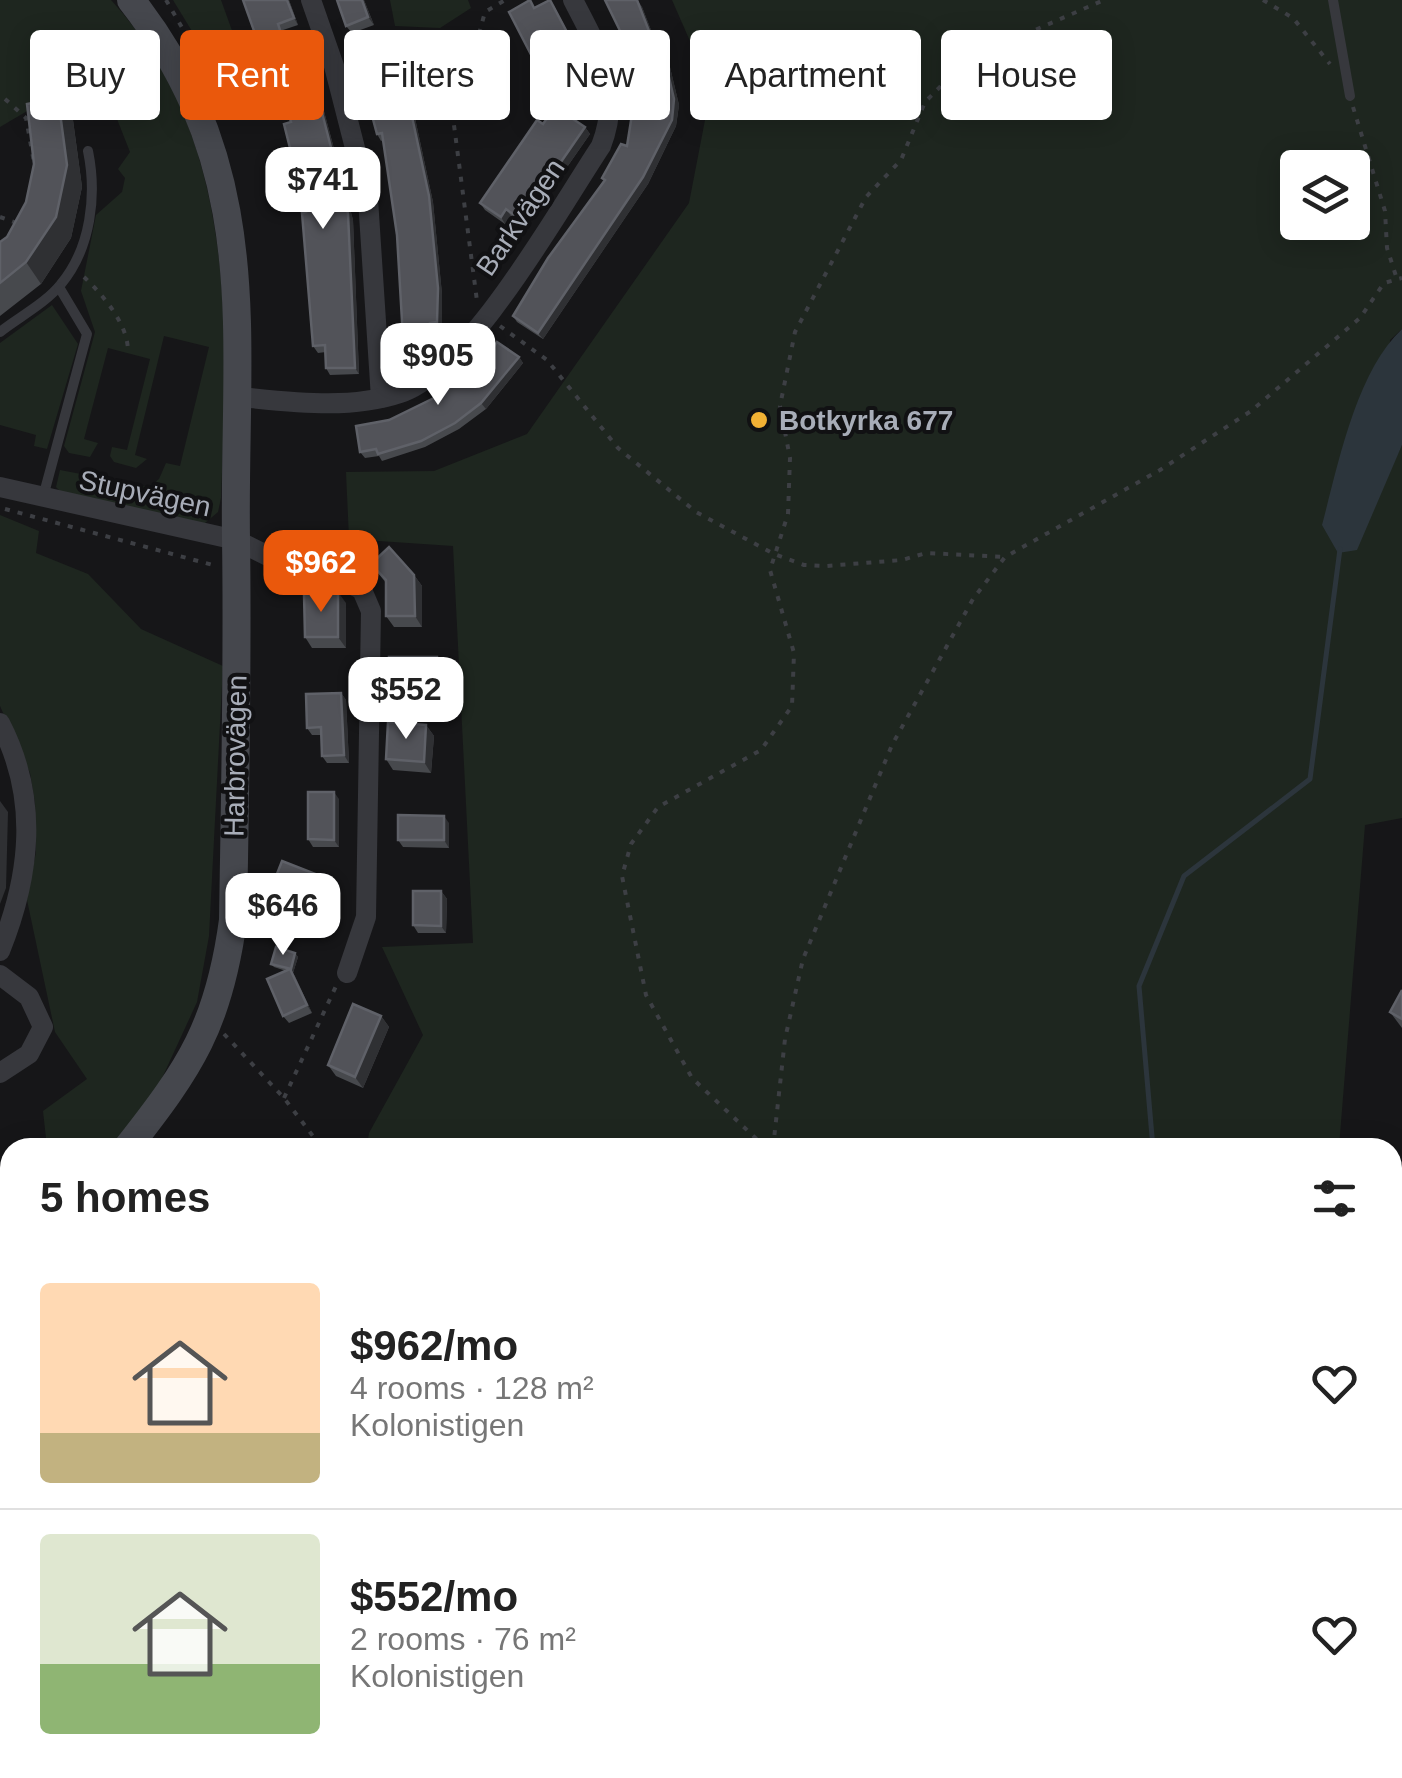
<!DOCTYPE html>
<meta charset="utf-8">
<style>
body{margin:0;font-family:Helvetica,sans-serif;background:#f6f6f6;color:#222;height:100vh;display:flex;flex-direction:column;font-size:38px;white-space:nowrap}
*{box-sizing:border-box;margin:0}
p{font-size:32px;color:#767676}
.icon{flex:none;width:55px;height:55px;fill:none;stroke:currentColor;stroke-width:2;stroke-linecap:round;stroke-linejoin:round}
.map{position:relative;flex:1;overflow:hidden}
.panel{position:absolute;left:0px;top:1138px;width:1402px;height:642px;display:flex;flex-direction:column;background:#fff;border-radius:30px 30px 0 0;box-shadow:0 5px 25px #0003}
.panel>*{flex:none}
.banner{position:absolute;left:30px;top:30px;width:1342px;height:90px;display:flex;gap:20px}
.fabs{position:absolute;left:1280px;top:150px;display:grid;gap:20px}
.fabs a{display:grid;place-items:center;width:90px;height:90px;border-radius:10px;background:#fff;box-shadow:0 5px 25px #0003;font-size:50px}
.price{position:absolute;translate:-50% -85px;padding:0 22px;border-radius:20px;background:#fff;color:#222;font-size:32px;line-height:65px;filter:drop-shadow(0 2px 5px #0008)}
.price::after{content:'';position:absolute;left:50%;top:60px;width:30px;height:22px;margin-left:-15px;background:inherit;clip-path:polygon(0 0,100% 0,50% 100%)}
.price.on{background:#ea580c;color:#fff}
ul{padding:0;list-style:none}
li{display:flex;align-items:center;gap:30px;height:250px;padding:0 40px}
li+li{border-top:2px solid #e0e0e0}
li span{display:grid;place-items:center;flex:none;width:280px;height:200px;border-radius:10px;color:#555}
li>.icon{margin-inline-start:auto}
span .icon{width:120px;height:120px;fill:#fffc;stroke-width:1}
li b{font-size:42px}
h2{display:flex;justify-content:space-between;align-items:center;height:120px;padding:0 40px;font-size:42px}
.chip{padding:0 35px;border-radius:10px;background:#fff;box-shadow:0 5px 25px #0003;font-size:35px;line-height:90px}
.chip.on{background:#ea580c;color:#fff}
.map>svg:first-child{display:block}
</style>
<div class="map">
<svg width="1402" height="1778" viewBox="0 0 1402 1778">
<rect width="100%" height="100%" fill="#161618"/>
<!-- green -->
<g fill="#1e261f" fill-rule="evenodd">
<path d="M0 0H111C237 137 228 324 221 498L218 512 199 528 64 495 56 487 60 470 149 487 159 479 166 463 180 466 209 347 164 336 135 455 147 459 136 468 114 462 110 456 112 447 127 450 150 359 108 348 84 439 98 443 90 457 69 453 64 446 95 332 81 291 96 215 122 192 125 178 118 169 130 152 117 119 94 105 34 107 0 127Z"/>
<path d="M173 0H221L253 89 232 97Z"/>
<path d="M390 0H468L471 8 440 28 395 26Z"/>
<path d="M672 0H1402V329L1390 340 1384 482 1402 445V818L1365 825 1339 1147H367L369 1133 423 1035 382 947 473 943 453 546 349 539 346 472 434 471 527 434 689 203 711 89ZM1298 168H1352V222H1298Z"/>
<path d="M52 305 78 344 47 449 34 446 36 435 0 425V343Z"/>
<path d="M0 515 39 531 36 553 88 574 141 629 223 666 209 936 197 1002 151 1102 117 1147H47L43 1111 87 1079 55 1032 27 900 36 852 35 803 30 773 0 706Z"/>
<path d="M1393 1259 1402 1262V1778H1067V1770H1392Z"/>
<path d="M518 1770H965L972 1778H517Z"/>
</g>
<!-- water -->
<path fill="#2c353c" d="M1402 329V445L1357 550 1338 553 1322 525C1338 465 1356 372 1402 329Z"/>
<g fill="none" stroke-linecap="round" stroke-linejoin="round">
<!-- stream -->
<path stroke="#2c353c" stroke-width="5" d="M1153 1148 1139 986 1184 876 1310 779 1340 549"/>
<!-- path -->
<g stroke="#3d3f44" stroke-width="4" stroke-dasharray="5 8" stroke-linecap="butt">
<path d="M166 0 227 105"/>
<path d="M1263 0 1293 18 1330 64"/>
<path d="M449 48 446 64 477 301"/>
<path d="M350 61 410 42 434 40 469 50 477 41 485 12 505 0"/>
<path d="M5 99 26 118 35 168"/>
<path d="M1353 107 1385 211 1387 248 1396 276"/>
<path d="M222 113 227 105 317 72"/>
<path d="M0 217 19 224"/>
<path d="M84 277C103 295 129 325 128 353"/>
<path d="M500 326 547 360 618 448 696 512 774 554 804 565 826 566 902 560 926 553 1005 557"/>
<path d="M5 509 213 565"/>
<path d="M224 1034 284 1098 322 1148"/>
<path d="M284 1098 337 984"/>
<path d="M766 1148 692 1078 646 995 622 876 631 844 658 807 761 750 792 706 794 653 770 570 788 514 790 458 780 406 795 332 866 197 901 160 925 102 958 69 1005 43 1104 0"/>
<path d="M773 1148 785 1039 803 959 892 745 973 599 1005 557 1160 470 1251 411 1360 318 1384 283 1402 278"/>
<path d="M0 1555 10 1554"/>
<path d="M1392 1760 1402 1771"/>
<path d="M1275 1770 1277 1778"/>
</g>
<!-- lane -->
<g stroke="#37383d" stroke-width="10">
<path d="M1333 0 1350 96"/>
<path d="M0 332C19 317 46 303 61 284 91 248 97 195 88 151"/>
<path d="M43 497 87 334 59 287"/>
<path d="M0 1517 10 1524"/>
</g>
<!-- street -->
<g stroke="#37383d" stroke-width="20">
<path d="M311 0 334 66 368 199 381 398"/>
<path d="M240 397C292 402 350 410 400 393 470 370 559 209 601 146 623 90 599 50 573 0"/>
<path d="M0 487 236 540 274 559 321 568 362 590 371 611 366 917 347 973"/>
<path d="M0 723C39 798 31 874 0 951"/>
<path d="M0 975 29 997 43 1027 29 1054 0 1073"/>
<path d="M1392 1274 1402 1264"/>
<path d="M0 1446 10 1452"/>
<path d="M166 1770 168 1778"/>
<path d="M321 1770 323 1778"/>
<path d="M1314 1770V1778"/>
<path d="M437 1778 440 1770"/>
</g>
<!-- secondary -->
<g stroke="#45474d" stroke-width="28">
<path d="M127 1148C191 1067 219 1024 233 920 235 793 238 666 236 539 233 338 266 172 131 0"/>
<path d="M0 1316 10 1302"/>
</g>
</g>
<!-- wall -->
<g fill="#47494d">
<path d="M243 0H289L298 25 283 30 286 39 262 48 258 42Z"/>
<path d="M364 0 374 25 352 33 346 26Z"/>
<path d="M637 0 642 7 661 56 669 63 679 105 676 126 648 184 543 339 517 322 513 316 605 181 602 178 627 146 635 94 632 89Z"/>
<path d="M554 6 592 78 565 93 553 73 545 78 540 72 535 8Z"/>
<path d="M397 65 415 118 433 202 442 294V328L435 329V343L408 345 403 338 397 235 383 140 381 141 377 134 373 91Z"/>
<path d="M321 100 353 220 359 374 330 375 326 368V352L318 353 313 346 306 212 291 122Z"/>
<path d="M73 120 82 187 71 238 41 284 0 316V242L7 237Z"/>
<path d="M543 124 585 127 590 134 526 226 511 216 505 224 485 210 480 203Z"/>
<path d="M519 357 523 363 486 409 459 429 425 447 382 461 379 456 365 458 360 452 389 420Z"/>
<path d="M371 564 414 575 422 586V627H394L386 616V583Z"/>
<path d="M346 603V648H312L305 637Z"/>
<path d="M442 664 443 689 395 690 390 682Z"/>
<path d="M341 693 346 700 349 763H327L322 756 321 735H312L307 728Z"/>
<path d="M426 725 434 736 431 773 393 770 386 759Z"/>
<path d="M339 799V847H313L308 839Z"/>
<path d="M449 823V848L403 847 398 840Z"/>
<path d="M275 879 336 890 320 929 299 920 292 909 297 895 283 890Z"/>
<path d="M441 891 447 899 446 933H418L413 925Z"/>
<path d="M295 953 298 957 293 973 312 1013 289 1023 283 1016 286 971 274 967 271 964Z"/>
<path d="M1402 990V1028L1390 1012Z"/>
<path d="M381 1016 389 1027 363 1088 336 1076 328 1065Z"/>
<path d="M352 1770H387L357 1778Z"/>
</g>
<!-- shaded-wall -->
<g fill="#2f3033">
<path d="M287 0H289L298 25 294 18Z"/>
<path d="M362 0H364L374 25 368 17Z"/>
<path d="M637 0 642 7 664 63 659 57Z"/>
<path d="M664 56 669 63 679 105 676 126 648 184 543 339 538 333 643 177Z"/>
<path d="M393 58 397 65 415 118 433 202 442 294V328L437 322Z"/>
<path d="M317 93 321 100 353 220 359 374 355 368Z"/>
<path d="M58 98 73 120 82 187 71 238 41 284 26 262Z"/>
<path d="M585 127 590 134 526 226 521 220Z"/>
<path d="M506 209 511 216 505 224 501 217Z"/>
<path d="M430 323 435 329V343L431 337Z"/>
<path d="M519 357 523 363 486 409 481 403Z"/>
<path d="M414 575 422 586V627L415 616Z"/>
<path d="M338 592 346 603V648L338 637Z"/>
<path d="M437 657 442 664 443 689 438 682Z"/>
<path d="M341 693 346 700 349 763 344 755Z"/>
<path d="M426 725 434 736 431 773 424 762Z"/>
<path d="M334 792 339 799V847L334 840Z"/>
<path d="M0 801 8 812 6 888 0 904Z"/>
<path d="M444 816 449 823V848L444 840Z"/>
<path d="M328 879 336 890 320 929 313 918Z"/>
<path d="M441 891 447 899 446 933 441 926Z"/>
<path d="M295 953 298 957 293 973 291 969Z"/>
<path d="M290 969 295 976 312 1013 307 1005Z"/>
<path d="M381 1016 389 1027 363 1088 355 1077Z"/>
</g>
<!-- building -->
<g fill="#525359" stroke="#5f6168" stroke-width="2.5">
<path d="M243 0H287L294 18 278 24 281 33 258 42Z"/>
<path d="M337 0H362L368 17 346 26Z"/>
<path d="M530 0 534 8 550 0 588 72 560 86 550 66 540 72 509 12Z"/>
<path d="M605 0H637L659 57 664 56 674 99 672 120 643 177 538 333 513 316 548 258 605 180 602 178 621 144 627 146 636 89H632L627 45Z"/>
<path d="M393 58 411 112 429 196 438 288 437 322 430 323 431 337 403 338 397 235 382 133 377 134 366 93 373 91 366 65Z"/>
<path d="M317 93 348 214 355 368H326L325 345 313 346 302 213 306 212 284 124 291 122 285 102Z"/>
<path d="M58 98 67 165 56 217 26 262 0 283V242L7 237 26 202 34 164 27 104Z"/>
<path d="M555 107 585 127 521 220 506 209 501 217 480 203 537 120 543 124Z"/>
<path d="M497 342 519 357 481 403 455 423 421 441 378 454 376 449 360 452 356 426 389 420 440 395 483 364Z"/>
<path d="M389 547 414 575 415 616H386V580L371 564Z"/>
<path d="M338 592V637H305L304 593Z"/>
<path d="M389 657H437L438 682H390Z"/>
<path d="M341 693 344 755 322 756 321 727 307 728 306 694Z"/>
<path d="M388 722 426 725 424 762 386 759Z"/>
<path d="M308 792H334V840L308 839Z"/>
<path d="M398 815 444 816V840H398Z"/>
<path d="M282 861 328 879 313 918 292 909 300 888 275 879Z"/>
<path d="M413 891H441V926L413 925Z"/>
<path d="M276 947 295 953 291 969 271 964Z"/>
<path d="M290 969 307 1005 283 1016 267 979Z"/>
<path d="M1402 990V1019L1390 1012Z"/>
<path d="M353 1004 381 1016 355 1077 328 1065Z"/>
<path d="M1402 1168V1181L1396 1175Z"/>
<path d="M10 1644V1666L6 1667 3 1645Z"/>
<path d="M20 1770H47L49 1778H21Z"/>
<path d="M104 1770H134L137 1778H107Z"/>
<path d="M190 1770H217L220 1778H193Z"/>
</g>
<!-- markers -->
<circle fill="#f2b134" stroke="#111113" stroke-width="4" cx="759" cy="420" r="10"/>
<g text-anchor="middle" stroke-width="8" stroke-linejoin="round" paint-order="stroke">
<!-- street labels -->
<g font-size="28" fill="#a8adb8" stroke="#111113">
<text transform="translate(520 217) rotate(-56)" y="10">Barkvägen</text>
<text transform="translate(145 493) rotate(12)" y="10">Stupvägen</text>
<text transform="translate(235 756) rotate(-89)" y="10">Harbrovägen</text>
</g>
<!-- poi labels -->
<g font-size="28" font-weight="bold" fill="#a8adb8" stroke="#111113" text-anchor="start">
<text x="779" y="430">Botkyrka 677</text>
</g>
</g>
</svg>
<div class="fabs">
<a><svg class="icon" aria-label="layers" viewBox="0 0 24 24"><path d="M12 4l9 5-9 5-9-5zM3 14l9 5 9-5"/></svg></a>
</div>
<b class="price" style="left:323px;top:232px">$741</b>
<b class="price" style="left:438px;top:408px">$905</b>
<b class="price on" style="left:321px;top:615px">$962</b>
<b class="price" style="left:406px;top:742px">$552</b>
<b class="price" style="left:283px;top:958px">$646</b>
<div class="banner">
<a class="chip">Buy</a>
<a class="chip on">Rent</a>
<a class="chip">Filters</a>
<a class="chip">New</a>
<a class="chip">Apartment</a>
<a class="chip">House</a>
</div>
<section class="panel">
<h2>5 homes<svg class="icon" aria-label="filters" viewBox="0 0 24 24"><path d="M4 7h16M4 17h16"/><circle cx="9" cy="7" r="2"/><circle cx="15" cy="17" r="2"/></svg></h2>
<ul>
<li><span style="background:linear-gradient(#ffd9b3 75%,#c2b280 0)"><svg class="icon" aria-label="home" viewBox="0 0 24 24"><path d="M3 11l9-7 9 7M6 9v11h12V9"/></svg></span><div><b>$962/mo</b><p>4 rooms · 128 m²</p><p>Kolonistigen</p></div><svg class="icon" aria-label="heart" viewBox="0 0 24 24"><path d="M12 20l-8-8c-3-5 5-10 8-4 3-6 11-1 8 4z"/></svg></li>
<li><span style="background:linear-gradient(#dfe7d0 65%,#8fb573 0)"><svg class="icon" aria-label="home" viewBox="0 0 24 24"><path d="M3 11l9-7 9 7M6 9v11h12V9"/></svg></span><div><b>$552/mo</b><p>2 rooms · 76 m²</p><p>Kolonistigen</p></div><svg class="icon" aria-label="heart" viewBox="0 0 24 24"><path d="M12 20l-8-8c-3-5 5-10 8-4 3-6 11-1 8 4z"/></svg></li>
</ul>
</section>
</div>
